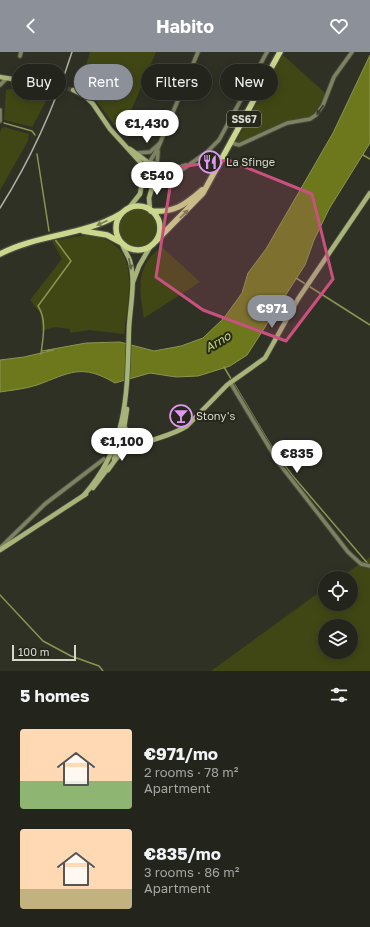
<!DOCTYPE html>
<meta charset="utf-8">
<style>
body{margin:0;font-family:"Golos Text",sans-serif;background:#2b2d25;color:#f1f3f6;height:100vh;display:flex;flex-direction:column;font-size:15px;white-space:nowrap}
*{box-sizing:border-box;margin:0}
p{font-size:13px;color:#a3a5a3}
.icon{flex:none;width:22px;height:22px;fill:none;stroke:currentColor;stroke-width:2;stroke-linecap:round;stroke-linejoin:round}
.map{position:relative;height:619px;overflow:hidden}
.side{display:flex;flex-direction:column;background:#23251c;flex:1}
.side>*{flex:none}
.guide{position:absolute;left:12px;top:12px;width:346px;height:36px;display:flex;gap:8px}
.tools{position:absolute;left:318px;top:519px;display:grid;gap:8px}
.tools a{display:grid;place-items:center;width:40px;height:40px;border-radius:50%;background:#23251c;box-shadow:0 2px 10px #0003,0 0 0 1px #40423b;font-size:20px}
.scale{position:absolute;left:12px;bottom:10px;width:64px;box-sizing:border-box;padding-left:4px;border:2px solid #d6d7cf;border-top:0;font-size:11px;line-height:14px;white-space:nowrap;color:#d6d7cf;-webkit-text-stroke:3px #25271b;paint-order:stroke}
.price{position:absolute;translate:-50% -34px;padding:0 9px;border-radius:14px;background:#fff;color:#222;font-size:13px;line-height:26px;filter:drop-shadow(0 1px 2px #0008)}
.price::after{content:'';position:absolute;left:50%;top:24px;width:12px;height:9px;margin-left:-6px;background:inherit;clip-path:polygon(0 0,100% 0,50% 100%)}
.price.selected{background:#8c9099;color:#fff}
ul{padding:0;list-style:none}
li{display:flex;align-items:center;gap:12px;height:100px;padding:0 20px}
li span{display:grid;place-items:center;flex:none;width:112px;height:80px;border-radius:4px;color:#555}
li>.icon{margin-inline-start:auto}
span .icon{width:48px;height:48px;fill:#fffc;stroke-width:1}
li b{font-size:17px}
h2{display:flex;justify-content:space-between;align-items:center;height:48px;padding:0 20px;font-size:17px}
.tag{padding:0 14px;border-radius:18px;background:#23251c;box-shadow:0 2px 10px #0003,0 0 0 1px #40423b;font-size:14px;line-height:36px}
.tag.selected{background:#8c9099;color:#fff}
header{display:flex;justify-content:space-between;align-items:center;height:52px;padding:0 20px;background:#8c9099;color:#fff;font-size:18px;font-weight:700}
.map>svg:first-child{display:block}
</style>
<header><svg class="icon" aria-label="back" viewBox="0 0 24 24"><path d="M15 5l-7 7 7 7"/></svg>Habito<svg class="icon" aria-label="heart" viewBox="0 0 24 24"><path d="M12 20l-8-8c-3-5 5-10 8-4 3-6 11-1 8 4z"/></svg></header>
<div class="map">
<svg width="370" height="619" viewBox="0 0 370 619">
<rect width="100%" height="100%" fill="#2f3125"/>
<!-- green -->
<g fill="#404714" fill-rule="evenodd">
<path d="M90 0H156L121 82 95 47 79 35Z"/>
<path d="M283 3 324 40V46L317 60 309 65 285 69 240 90H236Z"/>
<path d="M11 37 50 42 32 75 4 68 6 38Z"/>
<path d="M4 75 29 82 28 89 0 138V82L1 77Z"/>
<circle cx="138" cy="176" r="19"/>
<path d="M92 182C102 186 112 189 119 197 136 214 127 260 124 282L89 278 70 281V277L54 275 42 279 41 262 30 248 62 207 52 189Z"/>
<path d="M162 195 200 230 144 266C139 238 135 213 162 195Z"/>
<path d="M370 505V619H211L325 536V552H351V526H339ZM325 574H351V600H325Z"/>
</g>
<!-- water -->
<path fill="#6c781b" stroke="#8c9451" d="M370 3V91L329 157 314 188 305 213 247 303 230 314 198 324 176 325 150 321 115 331C81 311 70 321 37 333 25 337 12 338 0 340V308L24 305 54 298 42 299 86 291 120 290 154 299 181 294 203 286 224 266 242 241 248 221 266 197 333 81Z"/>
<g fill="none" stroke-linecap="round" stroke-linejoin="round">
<!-- stream -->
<g stroke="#8c9451" stroke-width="1.5">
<path d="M4 71 32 79 35 83"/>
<path d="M37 102 49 179"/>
<path d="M363 103 370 107"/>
<path d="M296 226 370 273"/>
<path d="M41 302C43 285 47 268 38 254L71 209 54 186"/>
<path d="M224 315 276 402 292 423 369 513"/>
<path d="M0 543 43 589 71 604 99 614 103 619"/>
</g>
<!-- secondary-tunnel -->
<path stroke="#484a3e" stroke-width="4.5" stroke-dasharray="4.5 2" stroke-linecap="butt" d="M55 34 73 38"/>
<!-- street casing -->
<g stroke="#4a4c40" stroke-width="5.5">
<g id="street">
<path d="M20 4 21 0"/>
<path d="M0 33 6 27"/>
<path d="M0 58V69"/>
<path d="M232 91 239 93 287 71 310 67 316 63 323 53 334 25 352 0"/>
<path d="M137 101 150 100 160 91"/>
<path d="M149 111 158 96 198 0"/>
<path d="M157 114 158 99"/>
<path d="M160 118 173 117 186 113"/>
<path d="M158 126 183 117 207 100 219 88 267 0"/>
<path d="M230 330 278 410 348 500 361 512 370 514"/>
<path d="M0 496 45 452 104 407"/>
</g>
</g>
<!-- secondary casing -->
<g stroke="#4a4c40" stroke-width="6">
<g id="secondary">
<path d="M0 25 55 34"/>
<path d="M73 38 85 44 93 52 110 77 140 110 142 118"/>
<path d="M130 97 149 111"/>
<circle cx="151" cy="120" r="9"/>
<path d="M128 157 140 142 143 125"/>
<path d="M150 158 149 146 154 129"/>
<path d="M133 230 139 214 150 195"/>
<path d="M126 377 127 386 133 390"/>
<path d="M119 395 127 390 146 389"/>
<path d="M114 407 123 383 127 357"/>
<path d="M108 418C112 413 115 407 120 403 140 388 167 387 187 374L227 333 265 306 298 247 370 141"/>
<path d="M93 436 109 415"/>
<path d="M84 443C129 392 127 339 129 276 130 255 136 230 130 209 128 203 124 198 122 192"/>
<path d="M0 498 86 442"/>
</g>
</g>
<!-- primary casing -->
<g stroke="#4a4c40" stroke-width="8">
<g id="primary">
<circle cx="138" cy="176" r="22"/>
<path d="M151 159C174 161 185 153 202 138"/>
<path d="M83 179 107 183 120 190"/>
<path d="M156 189 203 141 280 0"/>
<path d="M0 202C38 182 83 184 120 162"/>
</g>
</g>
<!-- street -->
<use href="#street" stroke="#7d8360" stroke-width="3.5"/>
<!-- secondary -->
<use href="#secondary" stroke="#a8b37a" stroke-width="4.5"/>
<!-- primary -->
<use href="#primary" stroke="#cad78d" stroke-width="5.5"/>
<!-- rail -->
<path stroke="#afb0a8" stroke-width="1.5" d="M0 156C31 107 54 56 72 0"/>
</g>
<!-- one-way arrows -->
<defs><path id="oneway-solid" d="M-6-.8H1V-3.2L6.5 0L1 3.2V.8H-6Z"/></defs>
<use fill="#3b3e2c" href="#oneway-solid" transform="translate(320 58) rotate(125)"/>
<g fill="#787f54">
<use href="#oneway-solid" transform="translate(184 162) rotate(-44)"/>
<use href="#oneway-solid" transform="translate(102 171) rotate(156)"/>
</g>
<use fill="#606646" href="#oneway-solid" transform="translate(130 212) rotate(78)"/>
<!-- marked area -->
<path fill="#c8517e" fill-opacity="0.2" stroke="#c8517e" stroke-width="3" stroke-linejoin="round" d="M228 108 312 142 333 227 286 289 203 258 156 225 173 116Z"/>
<!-- icons -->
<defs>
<g id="restaurant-ring" transform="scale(1.15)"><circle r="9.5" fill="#25271b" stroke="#df98f1" stroke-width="1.5"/><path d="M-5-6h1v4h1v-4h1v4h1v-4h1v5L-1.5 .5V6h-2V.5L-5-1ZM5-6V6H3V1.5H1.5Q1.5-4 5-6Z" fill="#df98f1"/></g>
<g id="bar-ring" transform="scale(1.15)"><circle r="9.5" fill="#25271b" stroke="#df98f1" stroke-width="1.5"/><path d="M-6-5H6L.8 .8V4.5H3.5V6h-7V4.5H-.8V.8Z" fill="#df98f1"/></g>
</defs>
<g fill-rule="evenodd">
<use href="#restaurant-ring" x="210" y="110"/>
<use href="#bar-ring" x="181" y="364"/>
</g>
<g text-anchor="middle" stroke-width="4" stroke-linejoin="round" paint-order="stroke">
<!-- shield labels -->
<rect fill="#25271b" stroke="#a1a299" stroke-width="1" x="227" y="59" width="34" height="16" rx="3"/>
<g font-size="10" font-weight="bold" fill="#d6d7cf">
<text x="244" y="71">SS67</text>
</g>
<!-- poi labels -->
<g font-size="11" fill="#d6d7cf" stroke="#25271b" text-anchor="start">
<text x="226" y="114">La Sfinge</text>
<text x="196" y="368">Stony's</text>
</g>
<!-- water labels -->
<g font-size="12" font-style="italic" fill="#c5d761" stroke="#25271b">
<text transform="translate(218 290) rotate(-31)" y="4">Arno</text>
</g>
</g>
</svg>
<div class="tools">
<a><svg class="icon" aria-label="locate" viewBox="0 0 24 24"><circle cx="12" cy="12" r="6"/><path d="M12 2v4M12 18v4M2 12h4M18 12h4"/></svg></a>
<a><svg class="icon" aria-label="layers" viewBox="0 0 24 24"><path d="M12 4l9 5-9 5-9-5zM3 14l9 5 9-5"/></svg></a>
</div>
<div class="scale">100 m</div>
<b class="price" style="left:147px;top:92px">€1,430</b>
<b class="price" style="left:157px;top:144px">€540</b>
<b class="price selected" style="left:272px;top:277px">€971</b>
<b class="price" style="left:122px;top:410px">€1,100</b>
<b class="price" style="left:297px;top:422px">€835</b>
<div class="guide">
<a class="tag">Buy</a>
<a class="tag selected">Rent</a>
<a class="tag">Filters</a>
<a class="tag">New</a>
</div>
</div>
<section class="side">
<h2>5 homes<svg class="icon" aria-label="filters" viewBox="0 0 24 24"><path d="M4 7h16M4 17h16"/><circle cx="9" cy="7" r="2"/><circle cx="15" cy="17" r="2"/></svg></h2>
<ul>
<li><span style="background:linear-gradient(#ffd9b3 65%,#8fb573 0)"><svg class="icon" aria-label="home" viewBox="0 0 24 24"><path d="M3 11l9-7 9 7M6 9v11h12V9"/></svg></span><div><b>€971/mo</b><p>2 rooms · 78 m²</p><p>Apartment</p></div></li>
<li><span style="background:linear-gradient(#ffd9b3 75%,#c2b280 0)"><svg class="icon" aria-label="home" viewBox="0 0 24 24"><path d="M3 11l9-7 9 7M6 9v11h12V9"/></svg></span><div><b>€835/mo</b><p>3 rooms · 86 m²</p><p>Apartment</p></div></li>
</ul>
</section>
